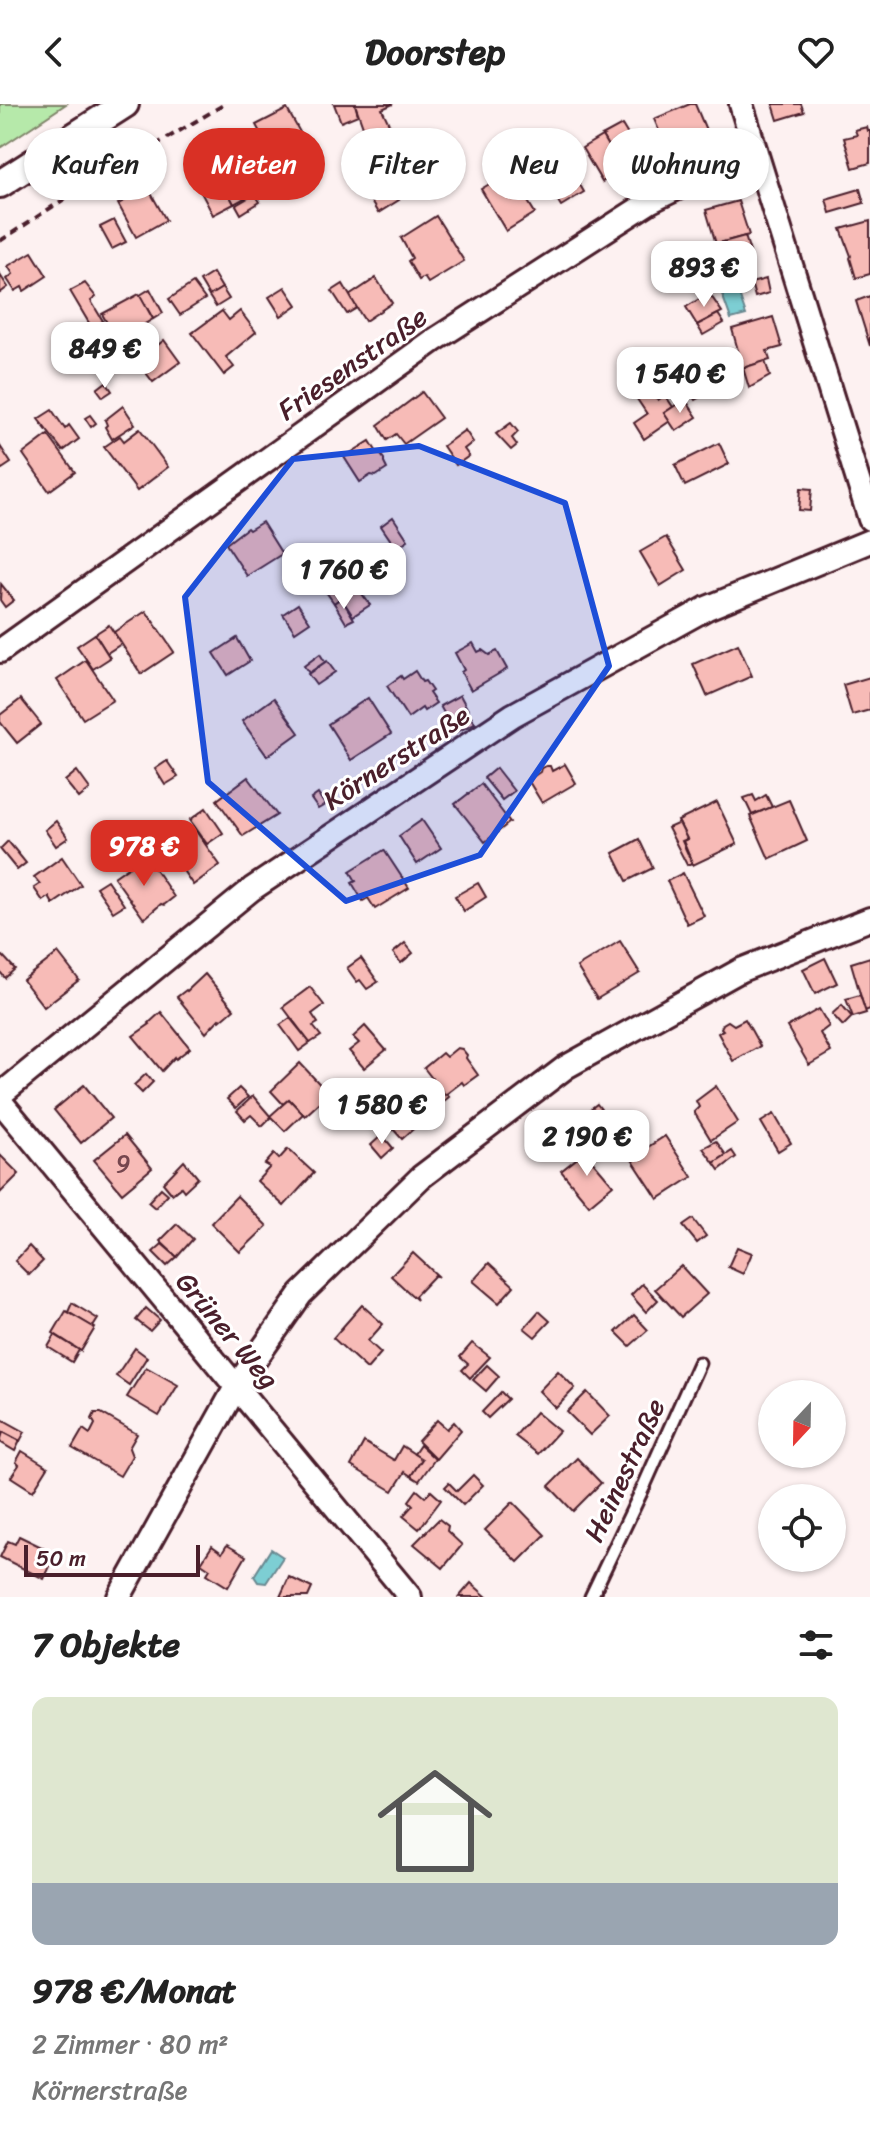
<!DOCTYPE html>
<html lang="de">
<meta charset="utf-8">
<style>
body{margin:0;font-family:Sriracha,sans-serif;background:#f2f2f2;color:#222;height:100vh;display:flex;flex-direction:column;font-size:30px;white-space:nowrap}
*{box-sizing:border-box;margin:0}
p{font-size:26px;color:#767676}
.icon{flex:none;width:44px;height:44px;fill:none;stroke:currentColor;stroke-width:2;stroke-linecap:round;stroke-linejoin:round}
.map{position:relative;height:1493px;overflow:hidden}
.panel{display:flex;flex-direction:column;background:#fff;flex:1}
.panel>*{flex:none}
.banner{position:absolute;left:24px;top:24px;width:822px;height:72px;display:flex;gap:16px}
.needle{width:52px;rotate:202deg}
.fabs{position:absolute;left:758px;top:1276px;display:grid;gap:16px}
.fabs a{display:grid;place-items:center;width:88px;height:88px;border-radius:50%;background:#fff;box-shadow:0 2px 6px #0004;font-size:40px}
.scale{position:absolute;left:24px;bottom:20px;width:176px;box-sizing:border-box;padding-left:8px;border:4px solid #4a1f2b;border-top:0;font-size:22px;line-height:28px;white-space:nowrap;color:#4a1f2b;-webkit-text-stroke:6px #fff;paint-order:stroke}
.price{position:absolute;translate:-50% -68px;padding:0 18px;border-radius:16px;background:#fff;color:#222;font-size:26px;line-height:52px;filter:drop-shadow(0 2px 4px #0008)}
.price::after{content:'';position:absolute;left:50%;top:48px;width:24px;height:18px;margin-left:-12px;background:inherit;clip-path:polygon(0 0,100% 0,50% 100%)}
.price.selected{background:#d93025;color:#fff}
ul{padding:0;list-style:none}
li{display:grid;align-content:center;gap:16px;height:424px;padding:0 32px}
li+li{border-top:2px solid #e0e0e0}
li span{display:grid;place-items:center;height:248px;border-radius:16px;color:#555}
li>.icon{margin-inline-start:auto}
span .icon{width:144px;height:144px;fill:#fffc;stroke-width:1}
li b{font-size:34px}
h2{display:flex;justify-content:space-between;align-items:center;height:96px;padding:0 32px;font-size:34px}
.pill{padding:0 28px;border-radius:36px;background:#fff;box-shadow:0 2px 6px #0004;font-size:28px;line-height:72px}
.pill.selected{background:#d93025;color:#fff}
header{display:flex;justify-content:space-between;align-items:center;height:104px;padding:0 32px;background:#fff;font-size:36px;font-weight:800}
.map>svg:first-child{display:block}
</style>
<header><svg class="icon" aria-label="back" viewBox="0 0 24 24"><path d="M15 5l-7 7 7 7"/></svg>Doorstep<svg class="icon" aria-label="heart" viewBox="0 0 24 24"><path d="M12 20l-8-8c-3-5 5-10 8-4 3-6 11-1 8 4z"/></svg></header>
<div class="map">
<svg width="870" height="1493" viewBox="0 0 870 1493">
<rect width="100%" height="100%" fill="#fdf1f1"/>
<filter id="ink" filterUnits="userSpaceOnUse"><feTurbulence type="fractalNoise" baseFrequency=".0125" numOctaves="2"/><feDisplacementMap in="SourceGraphic" scale="16" xChannelSelector="R" yChannelSelector="G"/><feConvolveMatrix kernelMatrix="1 2 1 2 8 2 1 2 1" color-interpolation-filters="sRGB"/></filter>
<g filter="url(#ink)">
<!-- green -->
<path fill="#b6e9aa" stroke="#80846a" stroke-width="2" d="M0 0H66L0 44Z"/>
<!-- water -->
<g fill="#7dced3" stroke="#698890" stroke-width="2">
<path d="M737 185 746 211 731 215 722 190Z"/>
<path d="M271 1445 283 1453 266 1479 258 1478 254 1472Z"/>
</g>
<!-- building -->
<g fill="#f7bbb7" stroke="#4a1f2b" stroke-width="2">
<path d="M334 0H355L358 11 341 18Z"/>
<path d="M355 0H393L382 5 390 22 366 31Z"/>
<path d="M690 0H695L706 26 666 43 654 15Z"/>
<path d="M773 0H801L804 8 778 16Z"/>
<path d="M287 5 301 30 270 47 256 21Z"/>
<path d="M622 21 642 54 622 66 602 32Z"/>
<path d="M867 23 868 27H870V59L853 64 844 34 857 31 855 26Z"/>
<path d="M602 32 622 66 602 78 582 44Z"/>
<path d="M246 42 254 56 245 60 237 47Z"/>
<path d="M236 52 256 88 234 100 215 64Z"/>
<path d="M568 60 584 88 561 102 544 74Z"/>
<path d="M215 64 234 100 213 111 194 75Z"/>
<path d="M510 68 535 109 506 127 481 85Z"/>
<path d="M384 74 399 96 378 109 364 86Z"/>
<path d="M148 84 166 116 136 133 118 100Z"/>
<path d="M860 85 864 99 830 109 826 95Z"/>
<path d="M255 90 260 98 241 110 236 101Z"/>
<path d="M738 97 749 131 716 140 706 106Z"/>
<path d="M436 112 464 157 428 179 424 173 419 176 408 157 412 154 401 134Z"/>
<path d="M114 116 126 138 112 145 100 123Z"/>
<path d="M870 117V170L856 174 850 154 851 152 841 125Z"/>
<path d="M745 132 750 148 722 157 716 140Z"/>
<path d="M32 148 47 172 24 187 22 183 15 187 7 175 13 170 8 162Z"/>
<path d="M213 169 222 184 209 192 200 177Z"/>
<path d="M0 171 8 183 0 189Z"/>
<path d="M376 174 392 199 365 217 349 192Z"/>
<path d="M766 175 769 189 755 193 751 179Z"/>
<path d="M85 179 96 193 91 197 103 217 92 224 70 187Z"/>
<path d="M193 179 205 195 180 211 169 195Z"/>
<path d="M343 180 357 204 347 210 332 187Z"/>
<path d="M285 183 297 201 281 212 269 193Z"/>
<path d="M222 184 229 195 216 203 209 192Z"/>
<path d="M150 185 163 209 153 215 140 191Z"/>
<path d="M709 189 722 208 697 221 686 203Z"/>
<path d="M139 190 153 215 145 220 147 225 131 234 128 230 117 237 102 210Z"/>
<path d="M870 192V242L856 197Z"/>
<path d="M222 207 229 216 240 207 256 228 226 253 234 263 224 271 192 229Z"/>
<path d="M718 210 724 219 703 231 697 221Z"/>
<path d="M773 213 782 243 767 247 770 256 743 264 732 225Z"/>
<path d="M155 236 158 241 164 236 180 258 153 278 137 257 140 255 136 250Z"/>
<path d="M765 257 770 272 749 284 743 264Z"/>
<path d="M714 262 721 274 713 278 716 284 695 296 684 278Z"/>
<path d="M106 278 112 287 103 293 97 285Z"/>
<path d="M647 279 658 296 665 291 673 303 664 309 670 317 644 335 634 319 647 310 633 289Z"/>
<path d="M422 288 441 314 404 340 396 330 387 336 378 321Z"/>
<path d="M685 295 697 313 676 327 664 309Z"/>
<path d="M123 302 135 320 112 335 105 323 107 321 105 316Z"/>
<path d="M52 306 65 325 69 321 79 335 63 347 38 315Z"/>
<path d="M90 311 96 319 91 323 85 314Z"/>
<path d="M511 319 518 328 512 334 517 341 511 346 496 330Z"/>
<path d="M140 325 168 363 137 387 104 343 120 332 124 337Z"/>
<path d="M465 326 473 338 464 345 469 352 456 361 443 342Z"/>
<path d="M48 331 75 368 49 387 23 350Z"/>
<path d="M370 337 378 350 381 351 384 355V359L387 365 376 372 371 371 360 378 344 353Z"/>
<path d="M719 339 729 360 685 382 675 361Z"/>
<path d="M0 342 11 359 2 365 0 363Z"/>
<path d="M801 384 812 385 810 407 799 406Z"/>
<path d="M393 413 408 436 396 444 381 422Z"/>
<path d="M262 418 282 450 247 472 226 440 247 424 249 426Z"/>
<path d="M666 433 686 466 660 482 640 448Z"/>
<path d="M333 478 341 490 355 480 370 501 353 512 341 494 334 499 324 485Z"/>
<path d="M1 480 14 496 5 503 0 496Z"/>
<path d="M341 494 354 515 346 519 334 499Z"/>
<path d="M298 500 310 518 295 528 283 510Z"/>
<path d="M146 507 174 548 141 570 114 528Z"/>
<path d="M109 521 121 540 107 549 95 530Z"/>
<path d="M95 530 110 554 93 565 77 542Z"/>
<path d="M237 534 250 557 228 571 214 549Z"/>
<path d="M473 539 478 548 482 546 489 551 497 547 507 565 471 586 461 568 464 566 455 549Z"/>
<path d="M738 540 752 572 707 592 693 560Z"/>
<path d="M320 550 325 558 309 569 304 562Z"/>
<path d="M86 556 113 596 83 615 57 576Z"/>
<path d="M327 557 335 568 316 581 308 570Z"/>
<path d="M415 567 422 578 425 577 432 587 429 589 436 599 424 607 422 604 408 614 387 582 401 572 403 575Z"/>
<path d="M870 573V606L852 611 843 581Z"/>
<path d="M460 591 475 619 455 629 440 602Z"/>
<path d="M274 594 299 629 267 652 242 617Z"/>
<path d="M368 594 391 630 351 656 328 620Z"/>
<path d="M21 595 41 620 17 639 0 618V611Z"/>
<path d="M167 657 178 673 165 681 155 665Z"/>
<path d="M565 660 576 679 542 699 528 676 540 668 541 664 546 662H550L552 667Z"/>
<path d="M496 664 514 687 502 696 484 674Z"/>
<path d="M77 667 90 685 79 694 65 677Z"/>
<path d="M248 673 277 711 243 732 217 696Z"/>
<path d="M481 680 510 718 485 738 455 700Z"/>
<path d="M318 690 325 701 318 705 311 695Z"/>
<path d="M753 691 756 697 766 691 772 703 752 711 744 694Z"/>
<path d="M789 696 807 737 769 755 750 712Z"/>
<path d="M717 698 737 740 693 761 683 737 687 735 678 717Z"/>
<path d="M206 704 223 729 207 740 190 716Z"/>
<path d="M422 716 441 744 417 760 399 732Z"/>
<path d="M56 717 68 734 56 742 45 726Z"/>
<path d="M679 719 687 735 682 737 692 759 687 761 668 724Z"/>
<path d="M193 723 220 761 193 781 166 742Z"/>
<path d="M639 735 653 764 627 777 613 749Z"/>
<path d="M8 737 26 759 17 766 0 745Z"/>
<path d="M384 746 409 784 375 805 368 794 363 797 352 779 356 777 350 767Z"/>
<path d="M62 753 81 781 53 800 49 793 43 797 34 784 40 780 34 773Z"/>
<path d="M149 756 174 793 164 801 161 800 144 815 114 773 134 759 138 764Z"/>
<path d="M683 769 704 812 687 820 667 777Z"/>
<path d="M107 776 124 801 113 808 96 783Z"/>
<path d="M478 779 486 793 464 807 455 792Z"/>
<path d="M620 837 640 869 597 895 577 863Z"/>
<path d="M405 839 413 849 401 859 393 849Z"/>
<path d="M58 849 79 876 44 903 23 876Z"/>
<path d="M3 852 15 865 5 874 0 868V854Z"/>
<path d="M870 853V905L865 907 851 859Z"/>
<path d="M361 854 378 878 367 885 360 876 357 878 347 864Z"/>
<path d="M825 854 837 879 815 890 803 865Z"/>
<path d="M205 870 234 905 220 917 219 915 206 929 177 893 186 886 187 887Z"/>
<path d="M310 883 324 901 312 910 318 919 313 922 321 932 310 939 283 903Z"/>
<path d="M860 891 866 909 853 913 846 895Z"/>
<path d="M842 901 852 913 843 922 832 910Z"/>
<path d="M819 905 829 922 820 929 831 948 809 961 787 923Z"/>
<path d="M161 908 190 944 176 955 175 953 162 967 133 932 150 920 149 919Z"/>
<path d="M290 914 310 939 299 947 280 921Z"/>
<path d="M745 915 760 942 733 957 718 929 723 926 721 924 723 920 728 917 734 921Z"/>
<path d="M365 922 386 946 364 964 349 947 359 939 353 933Z"/>
<path d="M457 944 462 945 467 951 466 954 478 971 464 981 462 978 445 991 424 964 442 949 446 953Z"/>
<path d="M300 959 329 990 305 1012 289 995 283 1000 271 987Z"/>
<path d="M146 970 153 978 142 989 134 981Z"/>
<path d="M435 979 445 991 446 990 449 993 439 1001 427 985Z"/>
<path d="M84 981 111 1014 81 1039 54 1006Z"/>
<path d="M716 982 738 1018 711 1036 694 1008 699 1003 696 997Z"/>
<path d="M239 984 248 993 236 1004 227 995Z"/>
<path d="M397 984 402 989 407 985 430 1010 402 1035 374 1004Z"/>
<path d="M253 992 271 1013 262 1022 251 1011 245 1016 237 1007Z"/>
<path d="M289 995 303 1010 285 1027 270 1012Z"/>
<path d="M597 1000 617 1026 605 1036 584 1010Z"/>
<path d="M584 1010 605 1036 593 1046 572 1020Z"/>
<path d="M774 1010 791 1039 778 1047 761 1018Z"/>
<path d="M125 1031 152 1064 122 1089 94 1056Z"/>
<path d="M382 1031 393 1044 382 1054 371 1041Z"/>
<path d="M665 1032 692 1073 658 1095 631 1054Z"/>
<path d="M716 1037 726 1051 714 1059 703 1044Z"/>
<path d="M288 1045 314 1069 284 1102 257 1077 270 1063 265 1060 274 1050 279 1055Z"/>
<path d="M732 1047 736 1053 719 1066 714 1059Z"/>
<path d="M585 1048 613 1081 589 1101 561 1067Z"/>
<path d="M0 1051 19 1070 0 1089Z"/>
<path d="M184 1057 198 1074 184 1087 181 1083 172 1090 163 1079Z"/>
<path d="M161 1084 168 1090 155 1104 148 1098Z"/>
<path d="M237 1092 267 1122 240 1148 211 1119Z"/>
<path d="M693 1115 706 1132 697 1139 683 1122Z"/>
<path d="M177 1120 193 1135 177 1153 160 1137Z"/>
<path d="M162 1140 177 1153 167 1162 153 1148Z"/>
<path d="M29 1142 43 1157 29 1171 15 1157Z"/>
<path d="M737 1143 752 1149 743 1170 728 1163Z"/>
<path d="M413 1149 439 1173 435 1171 415 1192 417 1196 391 1172Z"/>
<path d="M489 1159 514 1182 499 1199 473 1177Z"/>
<path d="M681 1162 707 1190 681 1213 655 1185Z"/>
<path d="M642 1180 658 1196 646 1208 631 1191Z"/>
<path d="M72 1199 98 1215 93 1223 68 1208Z"/>
<path d="M362 1201 383 1220 368 1237 381 1249 367 1265 333 1234Z"/>
<path d="M146 1204 160 1216 150 1227 136 1216Z"/>
<path d="M66 1207 95 1224 81 1247 53 1229Z"/>
<path d="M539 1207 550 1217 535 1233 524 1224Z"/>
<path d="M634 1211 648 1226 630 1242 616 1228Z"/>
<path d="M55 1231 79 1246 72 1258 48 1243Z"/>
<path d="M472 1239 490 1253 470 1274 462 1266 468 1260 460 1253Z"/>
<path d="M135 1244 147 1253 129 1281 116 1272Z"/>
<path d="M487 1261 499 1272 486 1287 473 1276Z"/>
<path d="M146 1263 178 1281 159 1312 127 1293Z"/>
<path d="M558 1267 575 1284 556 1304 539 1287Z"/>
<path d="M501 1288 508 1295 488 1314 482 1308Z"/>
<path d="M587 1288 610 1312 590 1331 567 1308Z"/>
<path d="M536 1308 559 1327 538 1350 515 1332Z"/>
<path d="M95 1309H101L137 1330 129 1344 132 1352 120 1372 72 1344 83 1325 90 1330 95 1320 92 1315Z"/>
<path d="M0 1314 25 1328 20 1337 3 1328 0 1335Z"/>
<path d="M437 1316 447 1325 454 1318 461 1326 436 1355 418 1337Z"/>
<path d="M3 1328 20 1337 15 1347 0 1338Z"/>
<path d="M364 1338 394 1356 402 1342 422 1355 411 1372 405 1368 393 1387 351 1362Z"/>
<path d="M420 1341 435 1355 419 1377 411 1372 422 1355 414 1350Z"/>
<path d="M22 1347 48 1363 33 1387 11 1373 19 1361 16 1358Z"/>
<path d="M577 1354 601 1379 573 1407 549 1382Z"/>
<path d="M473 1371 483 1381 463 1401 445 1383 449 1379 457 1387Z"/>
<path d="M417 1386 425 1393 431 1387 441 1396 419 1425 403 1412 413 1401 409 1397Z"/>
<path d="M513 1398 545 1431 518 1458 485 1426Z"/>
<path d="M439 1415 448 1422 447 1427 462 1441 443 1464 414 1440Z"/>
<path d="M19 1432 56 1450 44 1475 0 1453 8 1437 15 1440Z"/>
<path d="M227 1441 246 1452 228 1483 207 1470 210 1465 201 1459 212 1442 222 1449Z"/>
<path d="M289 1473 312 1484 308 1493H280Z"/>
<path d="M471 1479 487 1493H459Z"/>
</g>
<g fill="none" stroke-linecap="round" stroke-linejoin="round">
<!-- service casing -->
<g stroke="#4a1f2b" stroke-width="17">
<path id="service" d="M591 1493 644 1382 699 1259"/>
</g>
<!-- minor casing -->
<g stroke="#4a1f2b" stroke-width="28">
<g id="minor">
<path d="M741 0 870 415"/>
<path d="M0 547 433 237 651 97 755 46"/>
<path d="M0 991 252 785 513 611 707 504 870 437"/>
<path d="M0 997 410 1493"/>
<path d="M119 1493 236 1283 301 1190 421 1073 566 963 741 866 870 815"/>
</g>
</g>
<!-- tertiary casing -->
<g stroke="#4a1f2b" stroke-width="32">
<path id="tertiary" d="M0 80 125 0"/>
</g>
<!-- path -->
<path stroke="#4a1f2b" stroke-width="4" stroke-dasharray="8 6" stroke-linecap="butt" d="M0 137 69 92 225 0"/>
<!-- service -->
<use href="#service" stroke="#fff" stroke-width="11"/>
<!-- minor -->
<use href="#minor" stroke="#fff" stroke-width="22"/>
<!-- tertiary -->
<use href="#tertiary" stroke="#fff" stroke-width="26"/>
</g>
</g>
<!-- marked area -->
<path fill="#1d4ed8" fill-opacity="0.2" stroke="#1d4ed8" stroke-width="6" stroke-linejoin="round" d="M419 342 565 399 609 562 480 751 346 797 208 678 185 493 293 355Z"/>
<g text-anchor="middle" stroke-width="6" stroke-linejoin="round" paint-order="stroke">
<!-- number labels -->
<g font-size="24" fill="#75464e">
<text x="123" y="1068">9</text>
</g>
<!-- street labels -->
<g font-size="28" fill="#4a1f2b" stroke="#fff">
<text transform="translate(352 259) rotate(-35)" y="10">Friesenstraße</text>
<text transform="translate(396 653) rotate(-33)" y="10">Körnerstraße</text>
<text transform="translate(228 1226) rotate(50)" y="10">Grüner Weg</text>
<text transform="translate(624 1366) rotate(-65)" y="10">Heinestraße</text>
</g>
</g>
</svg>
<div class="fabs">
<a><svg class="needle" viewBox="-14 -14 28 28"><path d="M0-13l5 13h-10z" fill="#e53935"/><path d="M0 13l5-13h-10z" fill="#767676"/></svg></a>
<a><svg class="icon" aria-label="locate" viewBox="0 0 24 24"><circle cx="12" cy="12" r="6"/><path d="M12 2v4M12 18v4M2 12h4M18 12h4"/></svg></a>
</div>
<div class="scale">50 m</div>
<b class="price" style="left:704px;top:205px">893 €</b>
<b class="price" style="left:105px;top:286px">849 €</b>
<b class="price" style="left:680px;top:311px">1 540 €</b>
<b class="price" style="left:344px;top:507px">1 760 €</b>
<b class="price selected" style="left:144px;top:784px">978 €</b>
<b class="price" style="left:382px;top:1042px">1 580 €</b>
<b class="price" style="left:587px;top:1074px">2 190 €</b>
<div class="banner">
<a class="pill">Kaufen</a>
<a class="pill selected">Mieten</a>
<a class="pill">Filter</a>
<a class="pill">Neu</a>
<a class="pill">Wohnung</a>
</div>
</div>
<section class="panel">
<h2>7 Objekte<svg class="icon" aria-label="filters" viewBox="0 0 24 24"><path d="M4 7h16M4 17h16"/><circle cx="9" cy="7" r="2"/><circle cx="15" cy="17" r="2"/></svg></h2>
<ul>
<li><span style="background:linear-gradient(#dfe7d0 75%,#9aa5b1 0)"><svg class="icon" aria-label="home" viewBox="0 0 24 24"><path d="M3 11l9-7 9 7M6 9v11h12V9"/></svg></span><div><b>978 €/Monat</b><p>2 Zimmer · 80 m²</p><p>Körnerstraße</p></div></li>
</ul>
</section>
